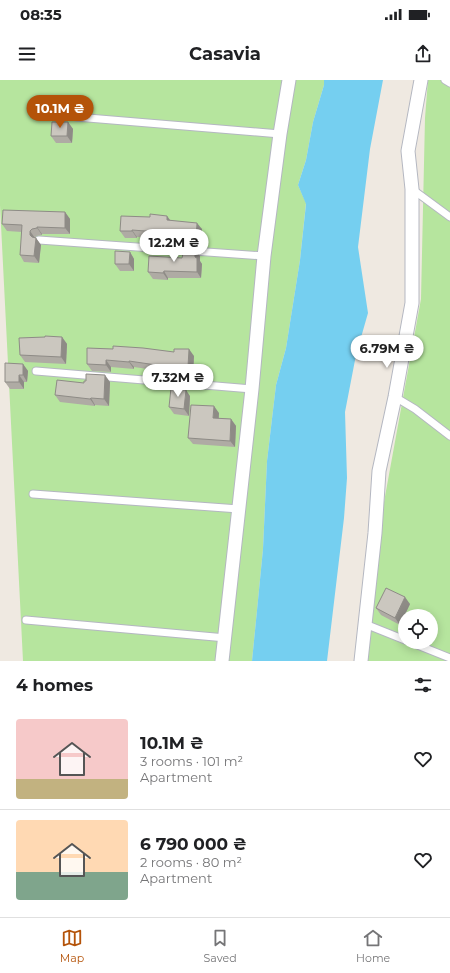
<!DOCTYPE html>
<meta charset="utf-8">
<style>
body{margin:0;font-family:Montserrat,sans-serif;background:#f2f2f2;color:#202124;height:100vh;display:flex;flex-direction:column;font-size:15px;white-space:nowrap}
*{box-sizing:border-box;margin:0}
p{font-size:13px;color:#757577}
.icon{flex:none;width:22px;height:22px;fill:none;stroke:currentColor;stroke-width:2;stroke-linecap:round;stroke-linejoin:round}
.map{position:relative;height:581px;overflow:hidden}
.panel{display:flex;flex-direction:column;background:#fff;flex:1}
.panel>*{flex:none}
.fabs{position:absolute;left:398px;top:529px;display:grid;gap:8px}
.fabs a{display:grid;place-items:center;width:40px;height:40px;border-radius:50%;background:#fff;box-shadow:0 2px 10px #0003;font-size:20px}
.price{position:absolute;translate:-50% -34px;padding:0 9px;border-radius:14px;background:#fff;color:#222;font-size:13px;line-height:26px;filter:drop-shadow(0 1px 2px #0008)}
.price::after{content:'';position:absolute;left:50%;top:24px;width:12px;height:9px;margin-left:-6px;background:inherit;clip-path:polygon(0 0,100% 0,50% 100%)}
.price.current{background:#b45309;color:#fff}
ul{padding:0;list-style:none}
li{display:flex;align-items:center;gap:12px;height:100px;padding:0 16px}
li+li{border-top:1px solid #e0e0e0}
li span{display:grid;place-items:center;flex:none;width:112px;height:80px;border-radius:4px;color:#555}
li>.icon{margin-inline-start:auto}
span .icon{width:48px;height:48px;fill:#fffc;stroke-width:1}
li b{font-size:17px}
h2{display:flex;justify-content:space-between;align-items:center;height:48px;padding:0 16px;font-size:17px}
.status{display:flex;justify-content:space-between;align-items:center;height:28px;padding:0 20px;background:#fff;direction:ltr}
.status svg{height:11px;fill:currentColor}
header{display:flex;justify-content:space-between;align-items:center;height:52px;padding:0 16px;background:#fff;font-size:18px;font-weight:700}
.tab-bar{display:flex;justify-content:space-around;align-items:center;height:56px;border-top:1px solid #e0e0e0;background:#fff;font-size:11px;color:#757577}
.tab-bar a{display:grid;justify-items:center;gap:2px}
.tab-bar .current{color:#b45309}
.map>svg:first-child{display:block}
</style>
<div class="status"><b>08:35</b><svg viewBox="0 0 49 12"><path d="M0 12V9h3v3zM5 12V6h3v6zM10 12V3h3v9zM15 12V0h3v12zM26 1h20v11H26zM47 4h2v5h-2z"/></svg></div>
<header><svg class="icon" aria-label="menu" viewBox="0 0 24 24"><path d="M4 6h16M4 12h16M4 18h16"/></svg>Casavia<svg class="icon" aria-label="share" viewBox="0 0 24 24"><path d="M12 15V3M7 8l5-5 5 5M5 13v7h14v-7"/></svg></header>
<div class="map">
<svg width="450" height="581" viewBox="0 0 450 581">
<rect width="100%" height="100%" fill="#efe9e1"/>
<!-- green -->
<g fill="#b6e59e" fill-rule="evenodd">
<path d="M0 0H324V5L313 42 306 80 298 105 306 123 300 180 286 268 276 305 267 381 263 469 252 581H23L0 125Z"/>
<path d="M428 0H450V581H367L382 433 421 219 425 38ZM405 536H431V562H405Z"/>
</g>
<!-- water -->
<path fill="#75cff0" d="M324 0H383L370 69 358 167 368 233 356 275 345 332 347 398 344 438 327 581H252L263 469 267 381 276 305 286 268 300 180 306 124 298 105 306 80 313 42 324 5Z"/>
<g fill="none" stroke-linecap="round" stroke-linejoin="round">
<!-- service casing -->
<g stroke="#b4b7c1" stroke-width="9">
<g id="service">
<path d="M445 0 450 3"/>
<path d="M76 37 280 54"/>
<path d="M412 109 450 137"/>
<path d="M39 160 264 176"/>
<path d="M36 291 252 309"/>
<path d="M395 317 415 329 450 356"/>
<path d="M33 414 239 429"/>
<path d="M26 540 226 558"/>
<path d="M365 544 405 560"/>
<path d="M410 562 450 578"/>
</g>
</g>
<!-- minor casing -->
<g stroke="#b4b7c1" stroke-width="15">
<g id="minor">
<path d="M222 581 252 309 264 176 280 54 289 0"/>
<path d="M361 581 375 453 379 391 395 317 412 223V109L408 71 421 0"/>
</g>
</g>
<!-- service -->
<use href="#service" stroke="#fff" stroke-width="7"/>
<!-- minor -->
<use href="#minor" stroke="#fff" stroke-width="13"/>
</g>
<!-- wall -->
<g fill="#afaba4">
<path d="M68 42 73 49 72 63H56L51 56Z"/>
<path d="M65 132 70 139V154H42V155L36 156 35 158H36L41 165 39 183 24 182 20 175 22 152 7 151 2 144Z"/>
<path d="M167 136 171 141 202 149 201 166H189L186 161 137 157V158H125L120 151 150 137Z"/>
<path d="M195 170 200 176V181L202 184 201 198H168V200L153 199 148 192 182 178Z"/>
<path d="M130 172 134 179V191H120L115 184Z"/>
<path d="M62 257 67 264 66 284 25 282 20 275Z"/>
<path d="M87 268 194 276 193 294 168 292 134 287V289L111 287V292L92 291 87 284Z"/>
<path d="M23 284 28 291 27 302H24V309H10L5 302Z"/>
<path d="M110 302 109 326 95 325V326L60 322 55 315 84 303Z"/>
<path d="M190 316 189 336 174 334 169 327Z"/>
<path d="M219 333V338L231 339 236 346 235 367 193 364 188 358Z"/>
<path d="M410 524 400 545 381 535 376 528Z"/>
</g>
<!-- shaded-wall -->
<g fill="#8e8b86">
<path d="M68 42 73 49 72 63 67 56Z"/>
<path d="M65 132 70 139V154L65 148Z"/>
<path d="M167 136 172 143 167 140Z"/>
<path d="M197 143 202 149 201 166 196 160Z"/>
<path d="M37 147 42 154V155L37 148Z"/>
<path d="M132 150 137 157V158L132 151Z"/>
<path d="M30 151 35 158 34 162 30 155Z"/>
<path d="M36 158 41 165 39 183 34 176Z"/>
<path d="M195 170 200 176V181L202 184 201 198 197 192 195 177Z"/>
<path d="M130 172 134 179V191L129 184Z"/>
<path d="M164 191 168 198V200L163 193Z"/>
<path d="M62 257 67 264 66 284 61 277Z"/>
<path d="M189 269 194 276 193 294 188 287Z"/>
<path d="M106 280 111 287V292L106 285Z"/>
<path d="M129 281 134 287V289L129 282Z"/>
<path d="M23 284 28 291 27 302 23 295Z"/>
<path d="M19 295 24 302V309L19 302Z"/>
<path d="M105 295 110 302 109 326 104 319Z"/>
<path d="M186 310 190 316 189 336 184 329Z"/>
<path d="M91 318 95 325V326L90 319Z"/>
<path d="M214 326 219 333 218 345 213 338Z"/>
<path d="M231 339 236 346 235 367 230 361Z"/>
<path d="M405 517 410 524 400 545 395 538Z"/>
</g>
<!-- building -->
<g fill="#cbc7bf" stroke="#8e8b86">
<path d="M52 42H68L67 56H51Z"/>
<path d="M3 130 65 132V148L37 147V148L32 149 30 151V155L32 157 36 158 34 176 20 175 22 145 2 144Z"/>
<path d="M150 134 167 136V140L197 143 196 160 184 159 185 154 132 150V151H120L121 136 150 137Z"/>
<path d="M184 169 195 170V177L197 178V192L164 191 163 193 148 192 149 176 182 178Z"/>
<path d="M115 171 130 172 129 184H115Z"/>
<path d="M45 256 62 257 61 277 20 275 19 258 45 257Z"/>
<path d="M113 266 143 268 174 272V269H189L188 287 163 286 129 281V282L106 280V285L87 284V268L113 269Z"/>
<path d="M5 283 23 284V295H19V302H5Z"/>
<path d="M86 294 105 295 104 319 91 318 90 319 55 315 57 300 84 303V301H86Z"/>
<path d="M171 308 186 310 184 329 169 327Z"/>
<path d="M191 325 214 326 213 338 231 339 230 361 188 358Z"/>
<path d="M386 508 405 517 395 538 376 528Z"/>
</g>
</svg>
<div class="fabs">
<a><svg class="icon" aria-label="locate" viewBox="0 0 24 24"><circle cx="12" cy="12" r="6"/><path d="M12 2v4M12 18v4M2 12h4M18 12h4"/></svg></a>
</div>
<b class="price current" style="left:60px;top:49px">10.1M ₴</b>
<b class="price" style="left:174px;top:183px">12.2M ₴</b>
<b class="price" style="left:387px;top:289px">6.79M ₴</b>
<b class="price" style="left:178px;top:318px">7.32M ₴</b>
</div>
<section class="panel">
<h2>4 homes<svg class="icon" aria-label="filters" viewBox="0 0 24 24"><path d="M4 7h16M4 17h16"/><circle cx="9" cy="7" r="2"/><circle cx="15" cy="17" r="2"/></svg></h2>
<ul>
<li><span style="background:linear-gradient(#f6c9c9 75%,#c2b280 0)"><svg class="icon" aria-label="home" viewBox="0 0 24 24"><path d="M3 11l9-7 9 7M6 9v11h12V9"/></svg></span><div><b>10.1M ₴</b><p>3 rooms · 101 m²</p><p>Apartment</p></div><svg class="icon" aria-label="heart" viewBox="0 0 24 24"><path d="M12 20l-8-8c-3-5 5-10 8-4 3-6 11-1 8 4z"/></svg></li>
<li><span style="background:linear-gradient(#ffd9b3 65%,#7fa58c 0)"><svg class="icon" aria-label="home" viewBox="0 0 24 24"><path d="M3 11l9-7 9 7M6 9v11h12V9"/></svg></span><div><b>6 790 000 ₴</b><p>2 rooms · 80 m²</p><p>Apartment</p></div><svg class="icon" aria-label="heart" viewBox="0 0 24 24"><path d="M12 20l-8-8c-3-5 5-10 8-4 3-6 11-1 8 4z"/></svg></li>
</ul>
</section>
<nav class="tab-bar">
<a class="current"><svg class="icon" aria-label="map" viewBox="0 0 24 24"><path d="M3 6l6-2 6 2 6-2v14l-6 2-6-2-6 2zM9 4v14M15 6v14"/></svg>Map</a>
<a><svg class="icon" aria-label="saved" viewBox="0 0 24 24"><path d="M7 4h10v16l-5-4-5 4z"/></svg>Saved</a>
<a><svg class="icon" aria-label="home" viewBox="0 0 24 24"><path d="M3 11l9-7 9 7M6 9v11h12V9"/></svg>Home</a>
</nav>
